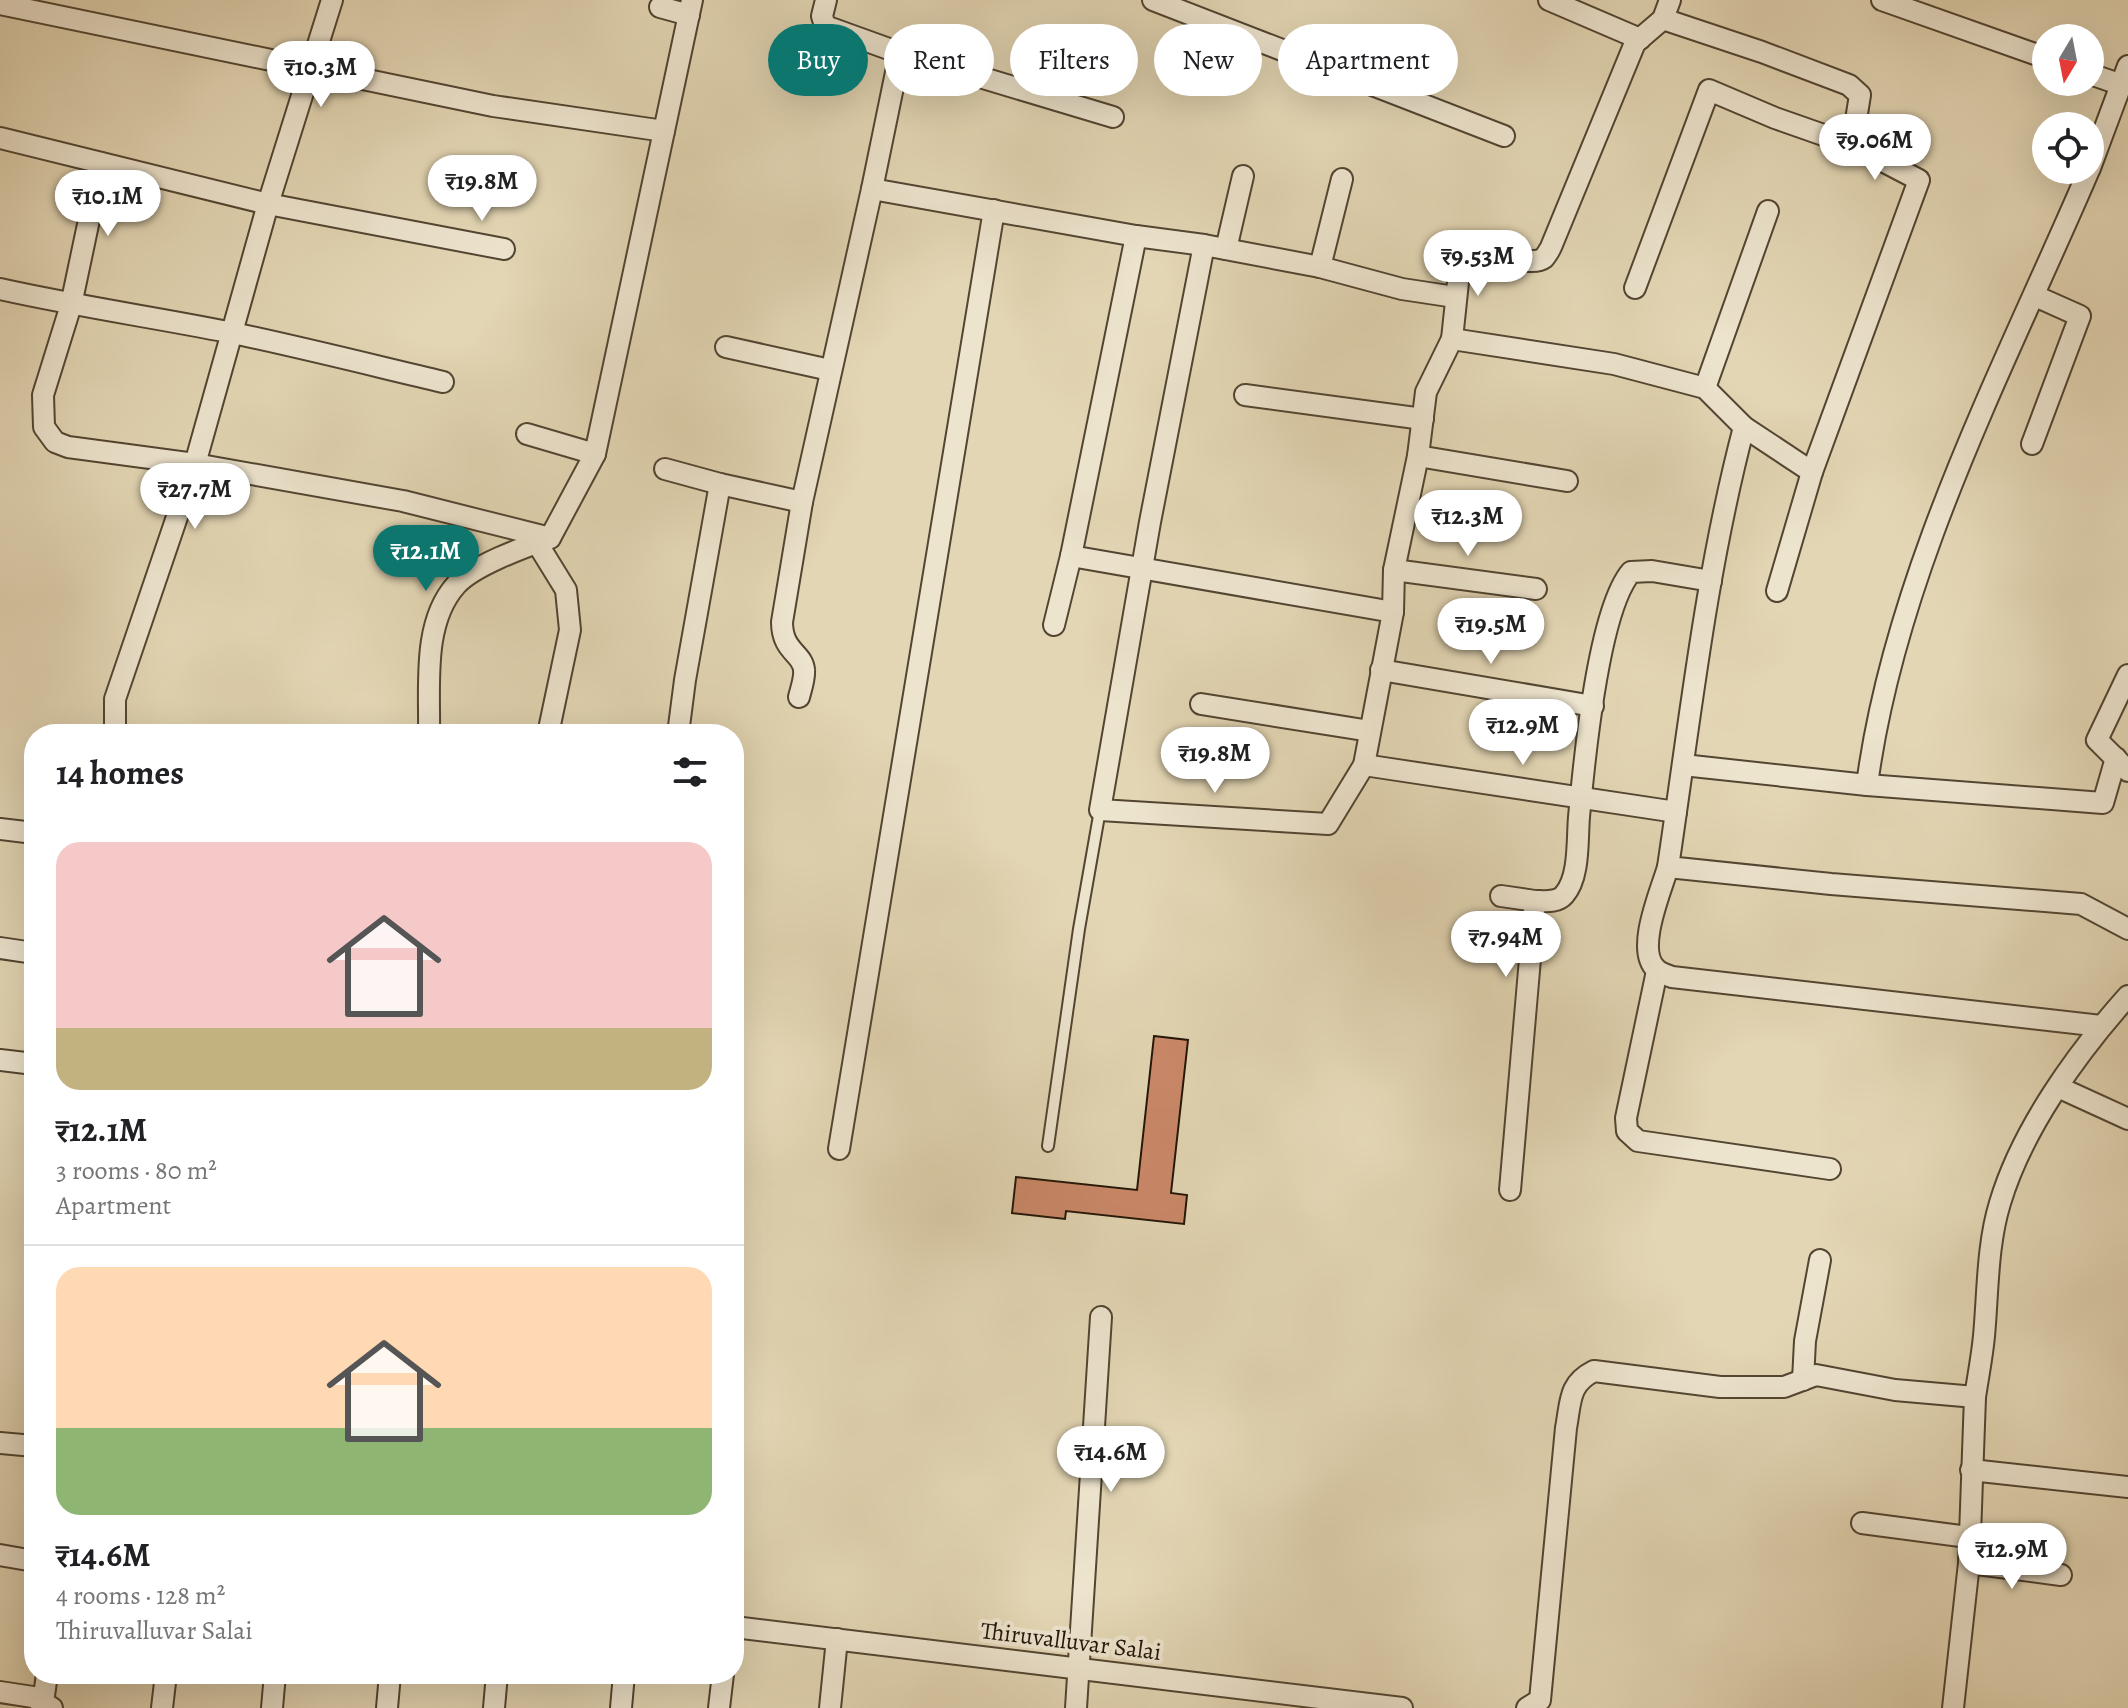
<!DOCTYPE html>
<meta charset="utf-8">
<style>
body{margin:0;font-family:Alegreya,serif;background:#f2f2f2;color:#202124;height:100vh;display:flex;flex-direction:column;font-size:30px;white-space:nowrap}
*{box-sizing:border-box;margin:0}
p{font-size:26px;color:#757577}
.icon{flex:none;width:44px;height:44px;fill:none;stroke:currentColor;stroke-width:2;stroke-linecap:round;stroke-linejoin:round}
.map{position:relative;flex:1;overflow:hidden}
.panel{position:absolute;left:24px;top:724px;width:720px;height:960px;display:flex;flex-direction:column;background:#fff;border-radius:32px;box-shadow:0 8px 32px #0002}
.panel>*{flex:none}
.banner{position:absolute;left:768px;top:24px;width:760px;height:72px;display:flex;gap:16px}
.needle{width:52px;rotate:190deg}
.controls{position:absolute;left:2032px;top:24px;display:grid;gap:16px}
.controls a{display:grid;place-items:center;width:72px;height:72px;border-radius:50%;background:#fff;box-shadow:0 8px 32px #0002;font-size:40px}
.price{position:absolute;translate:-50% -68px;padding:0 18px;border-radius:28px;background:#fff;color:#222;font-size:26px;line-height:52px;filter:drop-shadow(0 2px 4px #0008)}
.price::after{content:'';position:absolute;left:50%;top:48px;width:24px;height:18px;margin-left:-12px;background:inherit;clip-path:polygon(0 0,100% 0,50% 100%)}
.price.active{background:#0f766e;color:#fff}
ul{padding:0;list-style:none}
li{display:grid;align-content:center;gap:16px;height:424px;padding:0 32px}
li+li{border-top:2px solid #e0e0e0}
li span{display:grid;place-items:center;height:248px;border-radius:24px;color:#555}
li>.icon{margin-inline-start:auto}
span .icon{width:144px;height:144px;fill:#fffc;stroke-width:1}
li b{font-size:34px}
h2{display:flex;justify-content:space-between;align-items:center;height:96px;padding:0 32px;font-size:34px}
.chip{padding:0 28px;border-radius:36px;background:#fff;box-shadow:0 8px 32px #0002;font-size:28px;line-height:72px}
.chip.active{background:#0f766e;color:#fff}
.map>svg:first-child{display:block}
</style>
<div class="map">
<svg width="2128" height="1708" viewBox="0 0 2128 1708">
<rect width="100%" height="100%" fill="#e3d6b4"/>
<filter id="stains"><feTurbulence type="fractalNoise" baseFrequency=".0025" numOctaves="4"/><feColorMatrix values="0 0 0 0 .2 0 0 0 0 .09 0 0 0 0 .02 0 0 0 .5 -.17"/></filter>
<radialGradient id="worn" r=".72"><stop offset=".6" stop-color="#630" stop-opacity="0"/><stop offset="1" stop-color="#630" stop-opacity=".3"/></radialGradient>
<!-- building -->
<path fill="#cb896a" stroke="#211507" stroke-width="2" d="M1154 1036 1188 1040 1171 1193 1187 1195 1184 1224 1066 1211 1065 1219 1012 1213 1016 1177 1137 1190Z"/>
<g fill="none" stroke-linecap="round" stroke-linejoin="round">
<!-- lane casing -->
<g stroke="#524532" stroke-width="14">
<path id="lane" d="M1048 1146 1079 929 1100 810"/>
</g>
<!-- street casing -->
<g stroke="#524532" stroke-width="24">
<g id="street">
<path d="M826 0 822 16 825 26 900 53 1113 117"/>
<path d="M1153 0 1504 136"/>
<path d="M1549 0 1640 39"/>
<path d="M1670 0 1663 19 1635 43 1551 247C1551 248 1545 257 1544 258 1529 269 1489 246 1466 256L1461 263 1459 273 1452 339 1614 364 1705 388 1744 427 1812 472"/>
<path d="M1882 0 2046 58"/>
<path d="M0 4 493 106 664 131 692 0"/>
<path d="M660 7 689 15"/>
<path d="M1663 19 1762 52 1849 85 1860 95 1852 145"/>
<path d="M2090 74 2122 85"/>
<path d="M0 138 268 204 504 249"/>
<path d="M101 163 71 305 43 395 44 427 55 442 68 447 195 464 403 501 550 538"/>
<path d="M2090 168 2128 66"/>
<path d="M872 189 900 53"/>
<path d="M1204 245 1150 522 1100 810 1328 824 1364 765 1393 612 1394 570 1418 456 1426 392 1452 339"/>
<path d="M1226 249 1243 176"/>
<path d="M1320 267 1342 179"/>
<path d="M1635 288 1709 90 1775 118 1852 145 1919 180 1812 472 1777 591"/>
<path d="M0 289C76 306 152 317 228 332 300 347 371 365 443 382"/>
<path d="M726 347 830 370"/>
<path d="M1705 388 1768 211"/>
<path d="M1245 395 1423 419"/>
<path d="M1744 427C1706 571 1690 720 1668 867L1831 884 2081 904 2128 929"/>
<path d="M527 434 595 454"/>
<path d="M2032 444 2080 316 2035 296"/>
<path d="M1418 456 1567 481"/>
<path d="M665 469 720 484"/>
<path d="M537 543 566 590 570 630 548 734"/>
<path d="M1071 556 1393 612"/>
<path d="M1394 570 1536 589"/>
<path d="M1054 625 1071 556 1136 236"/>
<path d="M1381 670 1593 706"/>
<path d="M2128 675 2097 740 2128 771"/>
<path d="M799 697C801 689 805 678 804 670 803 653 782 652 782 622L802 502"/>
<path d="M1201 704 1370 731"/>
<path d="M118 734 115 729V699L195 464 268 204 332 0"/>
<path d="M429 734C430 686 422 623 456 585 474 565 525 547 550 538L595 454 664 131"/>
<path d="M678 734 685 680 720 484 802 502 872 189 1136 236 1204 245 1320 267 1402 289 1455 297"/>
<path d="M1364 765 1676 812"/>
<path d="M1683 765 1867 785 2103 803 2116 758"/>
<path d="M1867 785C1895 572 2005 366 2089 170"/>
<path d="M0 829 34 833"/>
<path d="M1668 867C1661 891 1635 950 1656 969 1660 973 1667 975 1672 977L2101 1026"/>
<path d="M1501 896 1535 901"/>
<path d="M0 948 34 953"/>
<path d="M1657 971 1626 1118 1627 1131 1638 1141 1830 1169"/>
<path d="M0 1060 34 1064"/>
<path d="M2058 1087 2128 1119"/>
<path d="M839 1149 994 210"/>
<path d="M1510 1190 1535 901C1545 901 1557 903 1564 895 1580 877 1577 840 1579 817 1584 762 1598 611 1631 572L1652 571 1711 581"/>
<path d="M1803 1380 1805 1341 1820 1260"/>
<path d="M0 1443 34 1446"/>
<path d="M1971 1470 2128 1487"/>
<path d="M1862 1523 1968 1537"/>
<path d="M0 1555 34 1561"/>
<path d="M1969 1563 2061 1575"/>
<path d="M734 1627 1402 1708"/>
<path d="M0 1692 33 1697 52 1708"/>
<path d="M43 1703 47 1674"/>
<path d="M162 1708 166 1674"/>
<path d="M272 1708 275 1674"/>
<path d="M387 1708 390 1674"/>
<path d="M494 1708 497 1674"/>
<path d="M621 1708 624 1674"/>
<path d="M719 1708 723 1674"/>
<path d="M830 1708 837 1639"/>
<path d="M1076 1708 1101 1317"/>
<path d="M1527 1708 1540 1700 1566 1428C1571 1402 1568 1384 1594 1371L1720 1387H1784L1816 1375 1895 1390 1975 1397C1978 1377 1982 1357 1984 1336 1988 1293 1987 1245 2000 1203 2022 1129 2077 1053 2128 996"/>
<path d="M1953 1708 1969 1563 1975 1397"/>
</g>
</g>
<!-- lane -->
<use href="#lane" stroke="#ede4ce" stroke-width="10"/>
<!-- street -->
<use href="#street" stroke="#ede4ce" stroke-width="20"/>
</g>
<g text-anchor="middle" stroke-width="8" stroke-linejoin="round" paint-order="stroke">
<!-- street labels -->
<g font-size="24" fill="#211507" stroke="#ede4ce">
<text transform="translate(1071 1641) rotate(7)" y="8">Thiruvalluvar Salai</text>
</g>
</g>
<rect width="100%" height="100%" filter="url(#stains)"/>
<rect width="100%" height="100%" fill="url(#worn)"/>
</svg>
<div class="controls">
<a><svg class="needle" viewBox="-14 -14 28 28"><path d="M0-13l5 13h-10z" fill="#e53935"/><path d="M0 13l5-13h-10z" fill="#757577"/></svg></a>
<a><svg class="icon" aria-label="locate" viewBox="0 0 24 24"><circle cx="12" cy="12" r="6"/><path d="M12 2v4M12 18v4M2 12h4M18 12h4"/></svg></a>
</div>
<b class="price" style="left:321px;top:109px">₹10.3M</b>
<b class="price" style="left:1875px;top:182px">₹9.06M</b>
<b class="price" style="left:482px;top:223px">₹19.8M</b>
<b class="price" style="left:108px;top:238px">₹10.1M</b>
<b class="price" style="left:1478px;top:298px">₹9.53M</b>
<b class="price" style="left:195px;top:531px">₹27.7M</b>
<b class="price" style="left:1468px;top:558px">₹12.3M</b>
<b class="price active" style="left:426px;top:593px">₹12.1M</b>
<b class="price" style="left:1491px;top:666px">₹19.5M</b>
<b class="price" style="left:1523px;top:767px">₹12.9M</b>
<b class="price" style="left:1215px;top:795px">₹19.8M</b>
<b class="price" style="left:1506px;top:979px">₹7.94M</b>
<b class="price" style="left:1111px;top:1494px">₹14.6M</b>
<b class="price" style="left:2012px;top:1591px">₹12.9M</b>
<div class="banner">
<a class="chip active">Buy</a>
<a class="chip">Rent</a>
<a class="chip">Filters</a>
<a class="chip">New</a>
<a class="chip">Apartment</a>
</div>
<section class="panel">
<h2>14 homes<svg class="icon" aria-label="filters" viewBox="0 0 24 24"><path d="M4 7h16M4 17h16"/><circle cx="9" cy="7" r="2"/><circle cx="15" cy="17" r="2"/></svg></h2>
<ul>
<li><span style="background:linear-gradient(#f6c9c9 75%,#c2b280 0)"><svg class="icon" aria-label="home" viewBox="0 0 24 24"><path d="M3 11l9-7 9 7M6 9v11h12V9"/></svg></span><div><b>₹12.1M</b><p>3 rooms · 80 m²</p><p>Apartment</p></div></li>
<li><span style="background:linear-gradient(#ffd9b3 65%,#8fb573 0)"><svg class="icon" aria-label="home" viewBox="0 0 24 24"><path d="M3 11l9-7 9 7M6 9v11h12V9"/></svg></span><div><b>₹14.6M</b><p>4 rooms · 128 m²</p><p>Thiruvalluvar Salai</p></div></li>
</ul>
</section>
</div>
